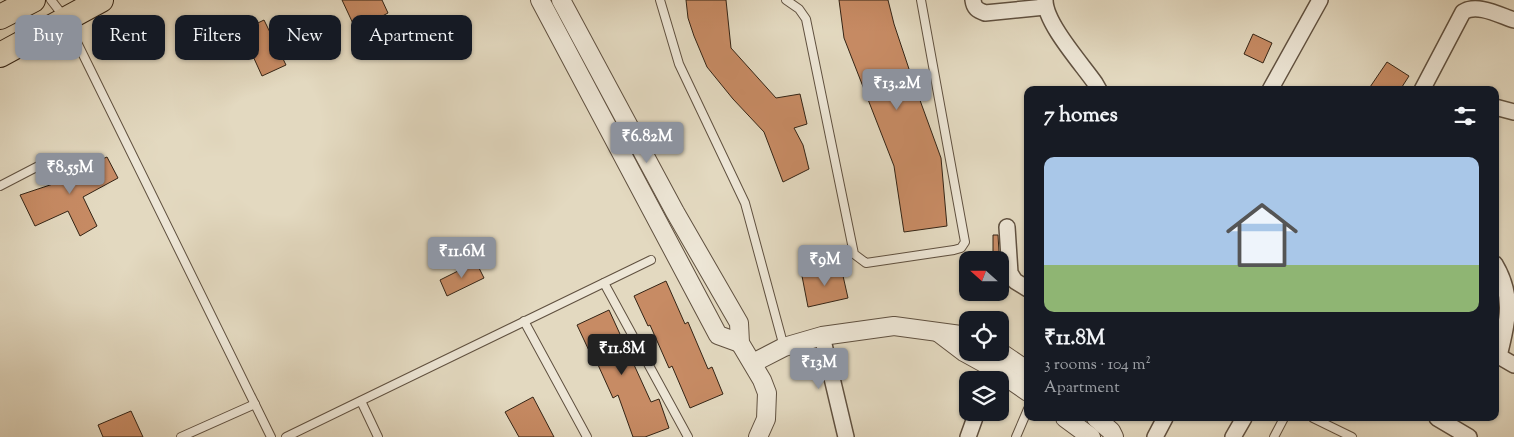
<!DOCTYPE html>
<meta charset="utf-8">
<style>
body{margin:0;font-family:"Sorts Mill Goudy",serif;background:#242831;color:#f1f3f6;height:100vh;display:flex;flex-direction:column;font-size:19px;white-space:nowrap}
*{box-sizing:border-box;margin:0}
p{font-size:16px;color:#9ea1a6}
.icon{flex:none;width:28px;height:28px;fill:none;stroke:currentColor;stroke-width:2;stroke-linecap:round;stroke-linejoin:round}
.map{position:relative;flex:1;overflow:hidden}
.drawer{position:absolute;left:1024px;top:86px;width:475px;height:335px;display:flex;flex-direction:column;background:#171b24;border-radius:10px;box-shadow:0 1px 4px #0004}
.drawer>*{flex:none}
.guide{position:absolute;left:15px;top:15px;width:475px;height:45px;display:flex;gap:10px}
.needle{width:32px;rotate:291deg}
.controls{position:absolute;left:959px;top:251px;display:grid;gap:10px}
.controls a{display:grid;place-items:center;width:50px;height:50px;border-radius:10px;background:#171b24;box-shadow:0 1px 4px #0004;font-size:25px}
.price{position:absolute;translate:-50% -42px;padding:0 11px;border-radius:5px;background:#8c9099;color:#fff;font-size:16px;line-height:32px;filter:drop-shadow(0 1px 2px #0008)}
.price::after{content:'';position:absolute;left:50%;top:30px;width:15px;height:11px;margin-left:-8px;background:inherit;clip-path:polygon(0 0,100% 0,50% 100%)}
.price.selected{background:#222;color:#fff}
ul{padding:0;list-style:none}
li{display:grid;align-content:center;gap:10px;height:265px;padding:0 20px}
li span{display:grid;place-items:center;height:155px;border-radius:10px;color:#555}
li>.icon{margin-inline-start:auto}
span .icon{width:90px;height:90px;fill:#fffc;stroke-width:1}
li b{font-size:21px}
h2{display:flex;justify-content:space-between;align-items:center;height:60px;padding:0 20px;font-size:21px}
.chip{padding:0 18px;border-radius:10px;background:#171b24;box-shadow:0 1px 4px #0004;font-size:18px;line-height:45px}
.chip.selected{background:#8c9099;color:#fff}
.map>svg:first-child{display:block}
</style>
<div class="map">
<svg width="1514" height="437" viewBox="0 0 1514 437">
<rect width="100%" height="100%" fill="#e3d9c0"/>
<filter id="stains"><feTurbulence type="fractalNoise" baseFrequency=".004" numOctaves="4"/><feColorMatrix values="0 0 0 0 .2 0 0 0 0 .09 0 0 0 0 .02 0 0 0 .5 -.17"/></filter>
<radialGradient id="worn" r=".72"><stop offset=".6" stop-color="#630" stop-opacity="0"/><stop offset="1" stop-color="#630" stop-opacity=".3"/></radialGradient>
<!-- building -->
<g fill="#c78b64" stroke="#342415">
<path d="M342 0H382L388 13 356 30Z"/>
<path d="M686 0H726L731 48 776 98 800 94 807 124 794 128 803 145 809 169 783 182 764 132 733 99 707 67 694 36 688 18Z"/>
<path d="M839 0H888L894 24 913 81 941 158 947 226 904 232 894 166 844 38Z"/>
<path d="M264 20 286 65 262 76 252 54 245 57 235 34Z"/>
<path d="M1253 34 1272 43 1263 63 1244 54Z"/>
<path d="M1387 62 1409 76 1400 90H1368Z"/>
<path d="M107 157 118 178 83 197 97 226 80 236 68 211 35 226 20 195 53 184 55 171 66 175Z"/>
<path d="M993 235H998L999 252 993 253Z"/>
<path d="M476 262 484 278 447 296 440 280Z"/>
<path d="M841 267 848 298 808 307 802 276Z"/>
<path d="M666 281 685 324 688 322 708 369 712 367 723 394 690 408 672 366 669 368 650 325 648 326 634 296Z"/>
<path d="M609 310 651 402 659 399 669 428 645 437H633L618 395 613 398 594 356 592 357 577 325Z"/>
<path d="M533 397 554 437H519L505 412Z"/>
<path d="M131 411 143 437H103L98 425Z"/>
</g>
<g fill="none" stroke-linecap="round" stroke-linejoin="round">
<!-- service casing -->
<g stroke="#605140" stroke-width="10">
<g id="service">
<path d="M51 0 65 18 271 437"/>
<path d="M660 0 679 64 745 203 784 347"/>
<path d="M786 0 799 9 806 19 854 254 866 263 954 250 961 248 965 242 921 0"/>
<path d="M0 186 52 159"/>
<path d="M604 283 688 437"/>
<path d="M524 321 587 437"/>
<path d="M361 401 378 437"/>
<path d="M1313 418 1352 437"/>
<path d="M181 437 255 404"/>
<path d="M286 437 651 260"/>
<path d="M1016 437 1028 409"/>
<path d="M1274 437 1284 418"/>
</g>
</g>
<!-- minor casing -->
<g stroke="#605140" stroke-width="18">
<g id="minor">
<path d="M973 0C974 8 977 10 985 13L1045 7"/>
<path d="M1045 0C1045 23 1081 63 1095 83L1099 90"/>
<path d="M1270 90 1320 0"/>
<path d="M1422 90 1463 12C1477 3 1499 15 1514 20"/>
<path d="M1495 107 1514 112"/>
<path d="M1007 227 1010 273 1015 281 1028 289"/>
<path d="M1495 264C1514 296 1508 321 1499 356"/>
<path d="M822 336 846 437"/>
<path d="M1495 354 1514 365"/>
<path d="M988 380 998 359"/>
<path d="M1437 418 1469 437"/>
<path d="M968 437 977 412"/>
<path d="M1155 437 1165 418"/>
<path d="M1233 437 1244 418"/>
</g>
</g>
<!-- tertiary casing -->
<g stroke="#605140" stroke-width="20">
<g id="tertiary">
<path d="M540 0 718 335 740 343"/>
<path d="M561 0 675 212 739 323 740 343 762 380 767 393 766 419 758 437"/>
<path d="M939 333 964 352 993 368 1028 392"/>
<path d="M1000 352 1028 371"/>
<path d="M753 363 784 347 822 336 894 326 968 336"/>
<path d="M1065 418 1091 437"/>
<path d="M1096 418 1111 431 1114 437"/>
</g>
</g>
<!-- trunk casing -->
<g stroke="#342415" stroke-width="26">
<g id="trunk">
<path d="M0 17 33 0"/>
<path d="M0 55 101 0"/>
</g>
</g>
<!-- service -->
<use href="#service" stroke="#ede6d6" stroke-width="8"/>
<!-- minor -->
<use href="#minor" stroke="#ede6d6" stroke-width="15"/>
<!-- tertiary -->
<use href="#tertiary" stroke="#ede6d6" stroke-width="18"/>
<!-- trunk -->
<use href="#trunk" stroke="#e3d9c0" stroke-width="24"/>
</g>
<rect width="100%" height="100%" filter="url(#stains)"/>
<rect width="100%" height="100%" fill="url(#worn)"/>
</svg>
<div class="controls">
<a><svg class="needle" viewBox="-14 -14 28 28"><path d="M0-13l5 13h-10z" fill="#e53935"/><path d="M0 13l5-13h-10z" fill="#9ea1a6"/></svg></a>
<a><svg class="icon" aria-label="locate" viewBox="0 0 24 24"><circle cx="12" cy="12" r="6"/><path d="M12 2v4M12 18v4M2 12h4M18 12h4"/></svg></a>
<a><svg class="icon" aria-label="layers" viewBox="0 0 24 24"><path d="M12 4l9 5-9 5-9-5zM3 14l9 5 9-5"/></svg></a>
</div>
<b class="price" style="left:897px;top:111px">₹13.2M</b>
<b class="price" style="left:647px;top:164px">₹6.82M</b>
<b class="price" style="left:70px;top:195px">₹8.55M</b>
<b class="price" style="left:462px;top:279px">₹11.6M</b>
<b class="price" style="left:825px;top:287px">₹9M</b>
<b class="price selected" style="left:622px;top:376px">₹11.8M</b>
<b class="price" style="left:819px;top:390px">₹13M</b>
<div class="guide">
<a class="chip selected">Buy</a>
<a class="chip">Rent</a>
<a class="chip">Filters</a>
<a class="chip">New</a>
<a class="chip">Apartment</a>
</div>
<section class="drawer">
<h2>7 homes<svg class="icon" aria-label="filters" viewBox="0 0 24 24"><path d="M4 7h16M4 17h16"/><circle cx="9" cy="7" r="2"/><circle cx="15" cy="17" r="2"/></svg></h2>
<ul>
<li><span style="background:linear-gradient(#a9c7e8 70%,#8fb573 0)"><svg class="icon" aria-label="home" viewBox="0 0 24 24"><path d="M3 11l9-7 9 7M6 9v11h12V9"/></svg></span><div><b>₹11.8M</b><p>3 rooms · 104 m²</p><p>Apartment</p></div></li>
</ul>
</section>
</div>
